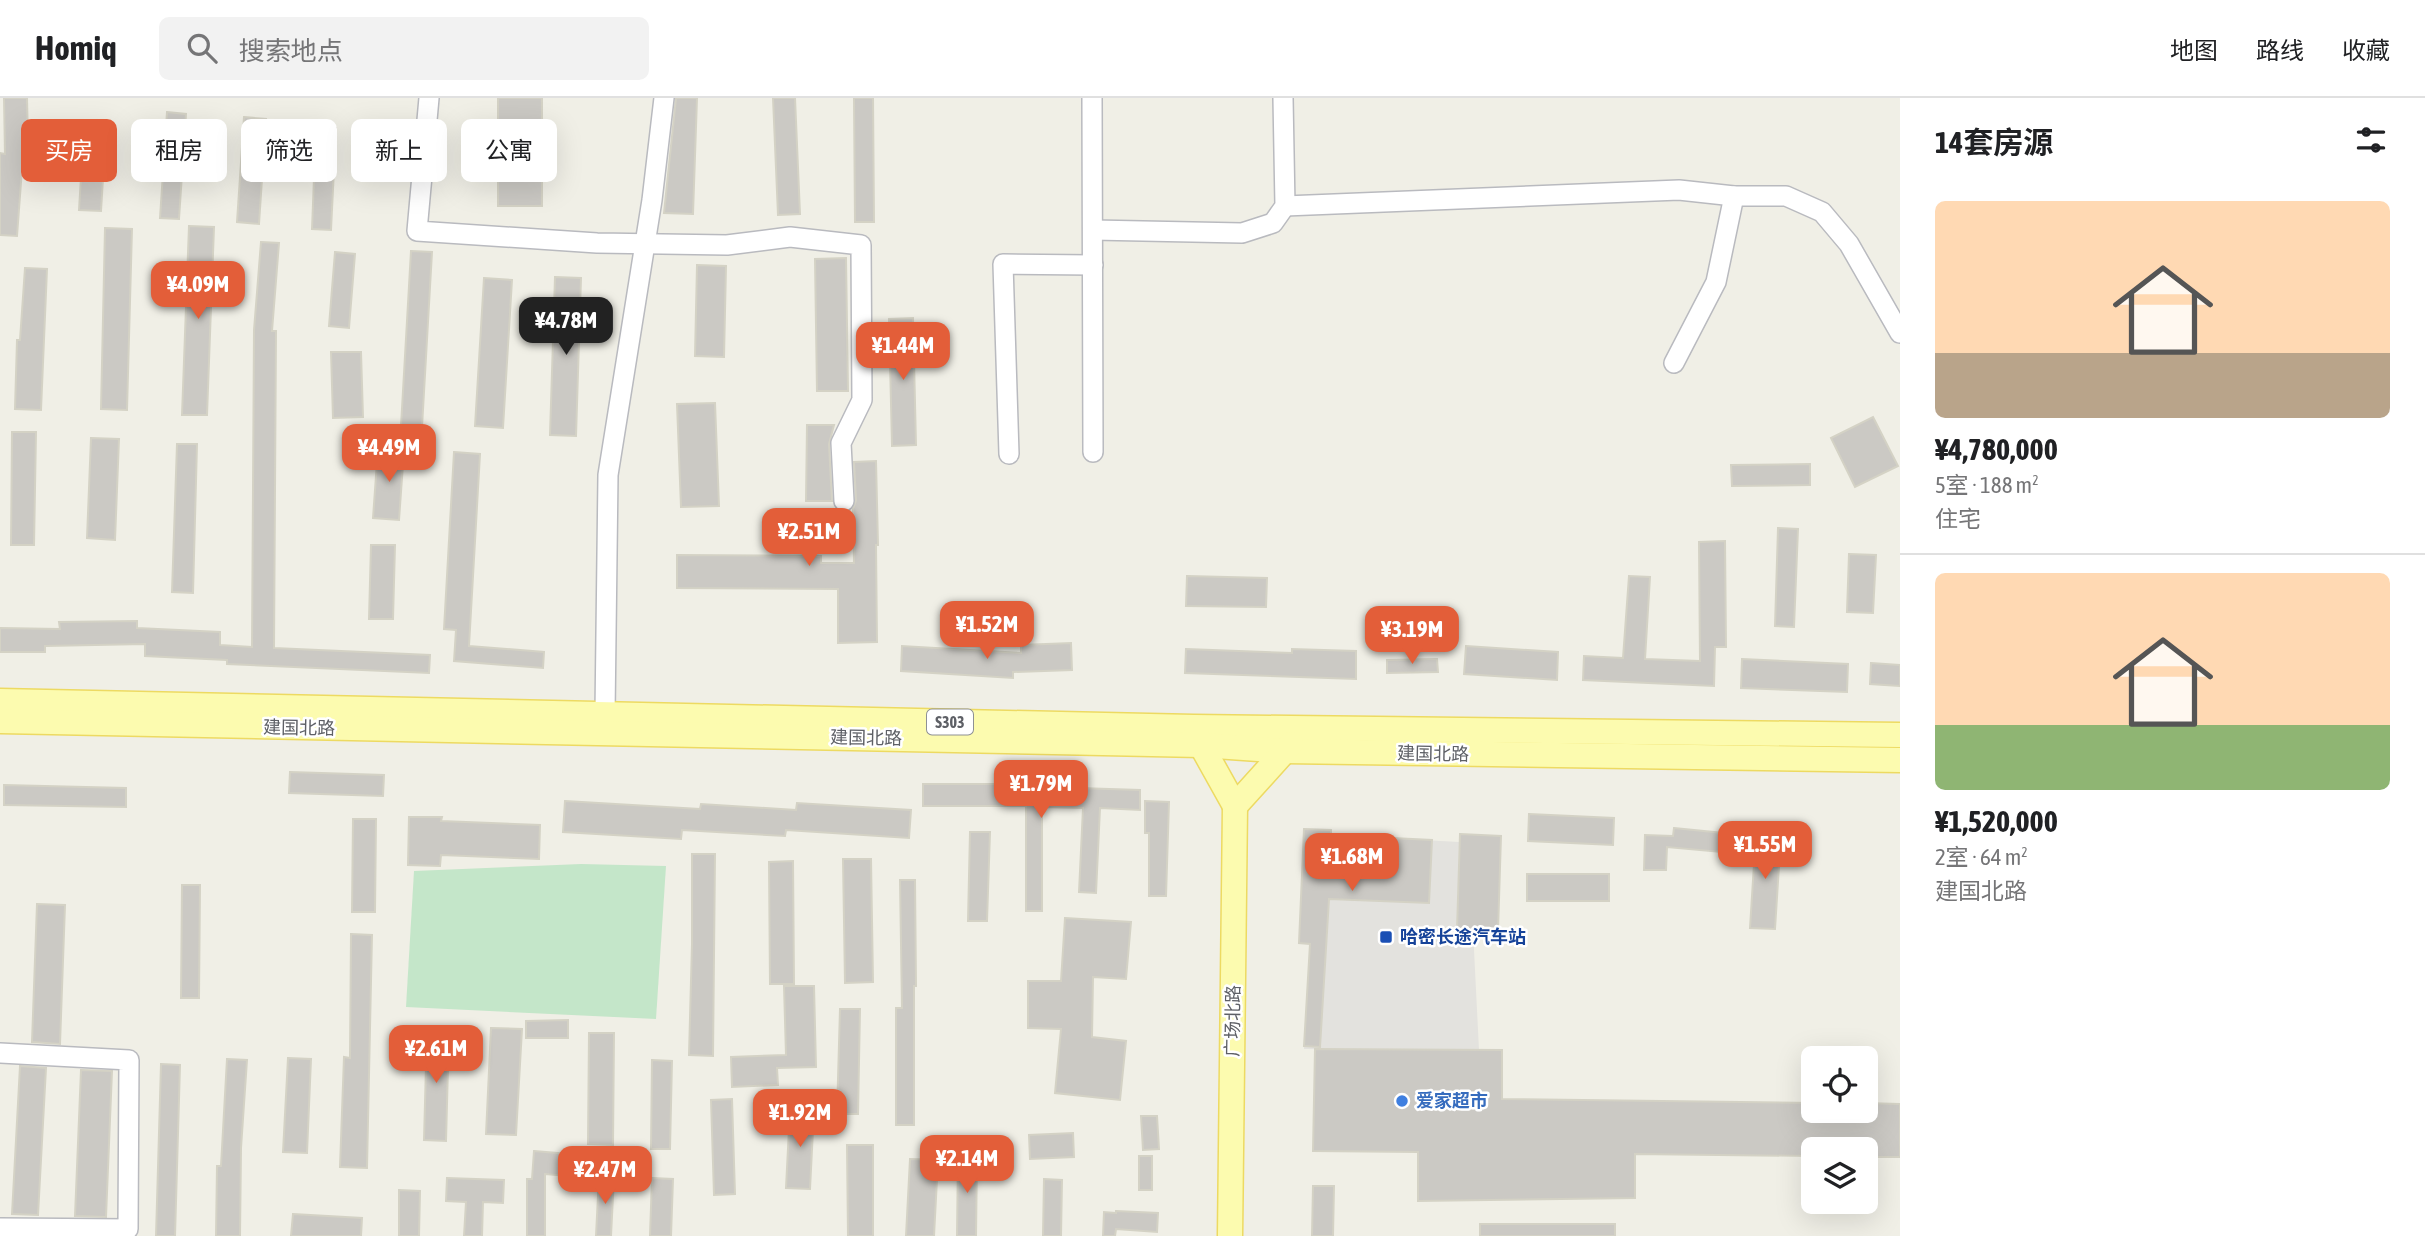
<!DOCTYPE html>
<html lang="zh">
<meta charset="utf-8">
<style>
body{margin:0;font-family:"Asap Condensed","Noto Sans SC",sans-serif;background:#f2f2f2;color:#202124;height:100vh;display:flex;flex-direction:column;font-size:26px;white-space:nowrap}
*{box-sizing:border-box;margin:0}
p{font-size:23px;color:#757577}
.icon{flex:none;width:38px;height:38px;fill:none;stroke:currentColor;stroke-width:2;stroke-linecap:round;stroke-linejoin:round}
.map{position:relative;flex:1;overflow:hidden}
.details{display:flex;flex-direction:column;background:#fff;width:525px}
.details>*{flex:none}
.hud{position:absolute;left:21px;top:21px;width:665px;height:63px;display:flex;gap:14px}
.fabs{position:absolute;left:1801px;top:948px;display:grid;gap:14px}
.fabs a{display:grid;place-items:center;width:77px;height:77px;border-radius:10px;background:#fff;box-shadow:0 7px 28px #0002;font-size:35px}
.price{position:absolute;translate:-50% -60px;padding:0 16px;border-radius:14px;background:#e35e39;color:#fff;font-size:23px;line-height:46px;filter:drop-shadow(0 2px 4px #0008)}
.price::after{content:'';position:absolute;left:50%;top:42px;width:21px;height:16px;margin-left:-10px;background:inherit;clip-path:polygon(0 0,100% 0,50% 100%)}
.price.current{background:#222;color:#fff}
ul{padding:0;list-style:none}
li{display:grid;align-content:center;gap:14px;height:371px;padding:0 35px}
li+li{border-top:2px solid #e0e0e0}
li span{display:grid;place-items:center;height:217px;border-radius:10px;color:#555}
li>.icon{margin-inline-start:auto}
span .icon{width:126px;height:126px;fill:#fffc;stroke-width:1}
li b{font-size:30px}
h2{display:flex;justify-content:space-between;align-items:center;height:84px;padding:0 35px;font-size:30px}
.chip{padding:0 24px;border-radius:10px;background:#fff;box-shadow:0 7px 28px #0002;font-size:24px;line-height:63px}
.chip.current{background:#e35e39;color:#fff}
header{display:flex;align-items:center;gap:42px;box-sizing:border-box;height:98px;padding:0 35px;background:#fff;border-bottom:2px solid #e0e0e0}
header strong{font-size:33px}
nav{display:flex;gap:38px;margin-inline-start:auto;font-size:24px}
.search{width:490px;height:63px;background:#f2f2f2;display:flex;align-items:center;gap:18px;box-sizing:border-box;padding:0 24px;border-radius:10px;color:#757577;font-size:26px}
main{display:flex;flex:1;min-height:0}
.map>svg:first-child{display:block}
</style>
<header>
<strong>Homiq</strong>
<div class="search"><svg class="icon" aria-label="search" viewBox="0 0 24 24"><circle cx="10" cy="10" r="6"/><path d="M15 15l6 6"/></svg>搜索地点</div>
<nav><a>地图</a><a>路线</a><a>收藏</a></nav>
</header>
<main>
<div class="map">
<svg width="1900" height="1138" viewBox="0 0 1900 1138">
<rect width="100%" height="100%" fill="#f0efe6"/>
<!-- industrial -->
<path fill="#e3e2de" d="M1304 731 1331 732 1332 737 1459 744 1457 831 1473 832 1479 952 1304 951 1310 846 1300 845Z"/>
<!-- green -->
<path fill="#c4e6c9" d="M581 766 666 768 656 921 406 909 414 773Z"/>
<!-- building -->
<g fill="#cbc9c4" stroke="#d4d2c5" stroke-width="2">
<path d="M4 0H27L28 44H24L17 138 0 137V55L5 56Z"/>
<rect x="498" y="0" width="44" height="108"/>
<path d="M676 0H697L693 116 664 115Z"/>
<path d="M773 0H795L800 116 778 117Z"/>
<path d="M854 0H873L874 124H855Z"/>
<path d="M167 14 186 16 179 121 160 120Z"/>
<path d="M244 19 266 21 259 126 237 124Z"/>
<path d="M316 29 336 30 331 132 312 131Z"/>
<path d="M83 46 105 48 101 113 79 112Z"/>
<path d="M189 128 214 129 207 317H182Z"/>
<path d="M105 130 132 131 127 312 101 311Z"/>
<path d="M261 144 279 145 272 233H276L274 550 430 557 429 575 227 566V562L145 558V546L45 548V554H0V530L60 531 59 524 137 523V530L220 534V547L252 549 254 232Z"/>
<path d="M411 153 432 154 422 329 401 328Z"/>
<path d="M335 154 355 156 349 230 329 228Z"/>
<path d="M846 160 848 293H817L815 161Z"/>
<path d="M697 167 726 168 724 259 695 258Z"/>
<path d="M25 170 47 171 41 312 15 311 17 242H20Z"/>
<path d="M555 179 581 180 576 338 550 337Z"/>
<path d="M484 180 512 182 503 330 475 328Z"/>
<path d="M913 220 916 347 892 348 889 221Z"/>
<path d="M331 254H361L363 319 333 320Z"/>
<path d="M715 305 719 408 681 409 677 306Z"/>
<path d="M1873 319 1898 368 1855 389 1831 340Z"/>
<path d="M807 327H834L829 346 832 403H806Z"/>
<path d="M12 334H36L34 447H11Z"/>
<path d="M91 340 119 341 115 442 87 440Z"/>
<path d="M177 346H197L193 495 172 494Z"/>
<path d="M378 350 404 352 399 422 373 420Z"/>
<path d="M454 354 480 356 469 548 544 554 543 570 454 563 456 532 444 531Z"/>
<path d="M876 363 878 447H876L877 544 838 545V491L677 490V457L821 458V465H854L853 411 856 402 854 364Z"/>
<path d="M1810 366V387L1732 388 1731 367Z"/>
<path d="M1778 430 1798 431 1794 529 1775 528Z"/>
<path d="M1725 443 1726 549H1715L1714 588 1583 582 1584 558 1623 560 1629 478 1650 479 1645 561 1700 563 1699 444Z"/>
<path d="M371 447H395L393 521H369Z"/>
<path d="M1849 456 1876 457 1873 515 1847 514Z"/>
<path d="M1187 478 1267 480 1266 509 1186 508Z"/>
<path d="M1071 545 1072 572 1013 574V580L901 573 902 548 1021 555V547Z"/>
<path d="M1466 548 1558 554 1557 582 1464 576Z"/>
<path d="M1186 551 1292 555V551L1356 553V581L1185 575Z"/>
<path d="M1437 561 1438 574 1387 575V562Z"/>
<path d="M1742 561 1848 566 1847 594 1741 590Z"/>
<path d="M1871 565 1900 567V588L1870 586Z"/>
<path d="M290 674 384 677 383 698 289 695Z"/>
<path d="M923 686H1013V688L1140 692V712L1100 710 1096 795 1079 794 1083 710 1042 709V813H1026V708H923Z"/>
<path d="M4 687 126 690V709L4 707Z"/>
<path d="M565 703 700 711 701 706 796 712 797 705 911 712 909 740 786 732 785 738 682 732 681 741 563 734Z"/>
<path d="M1145 703 1169 704 1166 798H1149V735H1145Z"/>
<path d="M1529 716 1614 720 1613 747 1528 743Z"/>
<path d="M409 719H442L441 723 540 727 539 761 441 757 440 768 408 767Z"/>
<path d="M353 721H376L375 814H352Z"/>
<path d="M1674 730 1733 736 1732 755 1667 749 1666 772H1644L1645 737 1673 738Z"/>
<path d="M1304 731 1331 732V737L1432 742 1429 805 1329 801 1320 949 1304 948 1310 846 1299 845Z"/>
<path d="M970 734H990L987 823H968Z"/>
<path d="M1756 734 1781 736 1775 831 1750 830Z"/>
<path d="M1460 736 1501 738 1498 833 1457 832Z"/>
<path d="M692 756H715L713 958 689 957 692 846Z"/>
<path d="M843 761H871L873 884 845 885Z"/>
<path d="M793 763 794 886H770L769 764Z"/>
<rect x="1527" y="776" width="82" height="27"/>
<path d="M900 782H915L916 888H914V1027H896V910H902Z"/>
<path d="M182 787H200L199 900H181Z"/>
<path d="M37 806 65 807 60 946 32 944Z"/>
<path d="M1065 820 1131 824 1126 881 1093 879 1092 939 1126 943 1120 1002 1055 995 1061 931 1028 930V883H1061Z"/>
<path d="M351 836 372 837 367 1070 340 1069 344 959 350 960Z"/>
<path d="M784 888H814L816 969 777 970 778 987 732 989 731 959 786 957Z"/>
<path d="M840 911H860L858 1016H837Z"/>
<path d="M568 922V940H526V923Z"/>
<path d="M491 930 522 931 516 1037 486 1036Z"/>
<path d="M427 931 449 932 446 1043 424 1042Z"/>
<path d="M589 935H614L613 1047 588 1046Z"/>
<path d="M1315 951 1502 952V1001L1813 1005V1013H1866V1005L1900 1006V1059H1866V1052H1813V1058L1635 1056V1100L1418 1103V1054L1313 1053Z"/>
<path d="M288 960 311 961 307 1055 283 1054Z"/>
<path d="M227 961 247 962 241 1050 240 1138H216L217 1068H221Z"/>
<path d="M652 962 672 963 670 1051H651Z"/>
<path d="M161 966 180 967 175 1138H156Z"/>
<path d="M20 968 46 970 38 1117 12 1116Z"/>
<path d="M81 972 112 973 106 1119 75 1118Z"/>
<path d="M732 1001 735 1096 714 1097 711 1002Z"/>
<path d="M790 1011 814 1012 810 1091 786 1090Z"/>
<path d="M1141 1018H1157L1159 1051 1143 1052Z"/>
<path d="M1073 1035 1074 1059 1030 1061 1029 1037Z"/>
<path d="M847 1047H873V1138H848Z"/>
<path d="M534 1053 569 1056 568 1078 545 1076V1138H527V1081H532Z"/>
<path d="M958 1057H977L976 1138H957Z"/>
<rect x="1139" y="1058" width="13" height="34"/>
<path d="M910 1061 938 1062 934 1138H906Z"/>
<path d="M599 1078H614L611 1138H596Z"/>
<path d="M447 1080 504 1082 503 1105 483 1104 482 1138H464L466 1104 446 1103Z"/>
<path d="M652 1080 673 1081 671 1138H650Z"/>
<path d="M1044 1081 1062 1082 1061 1138H1043Z"/>
<path d="M1313 1088H1334L1333 1138H1312Z"/>
<path d="M399 1092 420 1093 419 1138H399Z"/>
<path d="M1116 1113 1158 1115 1157 1134 1116 1131 1115 1138H1103L1104 1114 1116 1115Z"/>
<path d="M293 1116 362 1120 361 1138H291Z"/>
<rect x="1480" y="1126" width="135" height="12"/>
</g>
<g fill="none" stroke-linecap="round" stroke-linejoin="round">
<!-- minor casing -->
<g stroke="#b9babf" stroke-width="22">
<g id="minor">
<path d="M429 0 417 133 597 145 727 147 790 139 861 147 862 302 841 345 844 403"/>
<path d="M1092 0 1093 354"/>
<path d="M1285 108 1679 92 1734 98H1786L1822 114 1849 146 1900 235"/>
<path d="M1093 132 1242 135 1273 125 1285 108 1283 0"/>
<path d="M1674 265 1716 184 1734 98"/>
<path d="M1009 356 1003 166 1093 167"/>
<path d="M605 616 608 377 652 102 664 0"/>
<path d="M0 955 129 962 128 1131 0 1130"/>
</g>
</g>
<!-- major casing -->
<g stroke="#edda62" stroke-width="27">
<g id="major">
<path d="M0 603 1194 629 1900 637"/>
<path d="M0 623 1201 647 1285 653 1900 662"/>
<path d="M1196 635 1201 647 1235 708"/>
<path d="M1235 708 1291 646"/>
<path d="M1230 1138 1235 708"/>
</g>
</g>
<!-- minor -->
<use href="#minor" stroke="#fff" stroke-width="19"/>
<!-- major -->
<use href="#major" stroke="#fcfbaf" stroke-width="24"/>
</g>
<!-- markers -->
<rect fill="#1a4fb4" stroke="#fff" stroke-width="2.5" x="1379" y="832" width="14" height="14" rx="3.5"/>
<circle fill="#3f7fe0" stroke="#fff" stroke-width="2.5" cx="1402" cy="1003" r="7"/>
<g text-anchor="middle" stroke-width="5" stroke-linejoin="round" paint-order="stroke">
<!-- shield labels -->
<rect fill="#fff" stroke="#8e9094" stroke-width="2" x="927" y="611.5" width="46" height="25" rx="5"/>
<g font-size="16" font-weight="bold" fill="#5e6066">
<text x="950" y="630">S303</text>
</g>
<!-- street labels -->
<g font-size="18" fill="#5e6066" stroke="#fff">
<text transform="translate(299 630) rotate(1)" y="6">建国北路</text>
<text transform="translate(866 640) rotate(1)" y="6">建国北路</text>
<text transform="translate(1433 656) rotate(1)" y="6">建国北路</text>
<text transform="translate(1233 923) rotate(-89)" y="6">广场北路</text>
</g>
<!-- transit labels -->
<g font-size="18" font-weight="bold" fill="#164399" stroke="#fff" text-anchor="start">
<text x="1400" y="845">哈密长途汽车站</text>
</g>
<!-- shop labels -->
<g font-size="18" font-weight="bold" fill="#366cbe" stroke="#fff" text-anchor="start">
<text x="1416" y="1009">爱家超市</text>
</g>
</g>
</svg>
<div class="fabs">
<a><svg class="icon" aria-label="locate" viewBox="0 0 24 24"><circle cx="12" cy="12" r="6"/><path d="M12 2v4M12 18v4M2 12h4M18 12h4"/></svg></a>
<a><svg class="icon" aria-label="layers" viewBox="0 0 24 24"><path d="M12 4l9 5-9 5-9-5zM3 14l9 5 9-5"/></svg></a>
</div>
<b class="price" style="left:198px;top:223px">¥4.09M</b>
<b class="price current" style="left:566px;top:259px">¥4.78M</b>
<b class="price" style="left:903px;top:284px">¥1.44M</b>
<b class="price" style="left:389px;top:386px">¥4.49M</b>
<b class="price" style="left:809px;top:470px">¥2.51M</b>
<b class="price" style="left:987px;top:563px">¥1.52M</b>
<b class="price" style="left:1412px;top:568px">¥3.19M</b>
<b class="price" style="left:1041px;top:722px">¥1.79M</b>
<b class="price" style="left:1765px;top:783px">¥1.55M</b>
<b class="price" style="left:1352px;top:795px">¥1.68M</b>
<b class="price" style="left:436px;top:987px">¥2.61M</b>
<b class="price" style="left:800px;top:1051px">¥1.92M</b>
<b class="price" style="left:967px;top:1097px">¥2.14M</b>
<b class="price" style="left:605px;top:1108px">¥2.47M</b>
<div class="hud">
<a class="chip current">买房</a>
<a class="chip">租房</a>
<a class="chip">筛选</a>
<a class="chip">新上</a>
<a class="chip">公寓</a>
</div>
</div>
<section class="details">
<h2>14套房源<svg class="icon" aria-label="filters" viewBox="0 0 24 24"><path d="M4 7h16M4 17h16"/><circle cx="9" cy="7" r="2"/><circle cx="15" cy="17" r="2"/></svg></h2>
<ul>
<li><span style="background:linear-gradient(#ffd9b3 70%,#b9a48a 0)"><svg class="icon" aria-label="home" viewBox="0 0 24 24"><path d="M3 11l9-7 9 7M6 9v11h12V9"/></svg></span><div><b>¥4,780,000</b><p>5室 · 188 m²</p><p>住宅</p></div></li>
<li><span style="background:linear-gradient(#ffd9b3 70%,#8fb573 0)"><svg class="icon" aria-label="home" viewBox="0 0 24 24"><path d="M3 11l9-7 9 7M6 9v11h12V9"/></svg></span><div><b>¥1,520,000</b><p>2室 · 64 m²</p><p>建国北路</p></div></li>
</ul>
</section>
</main>
